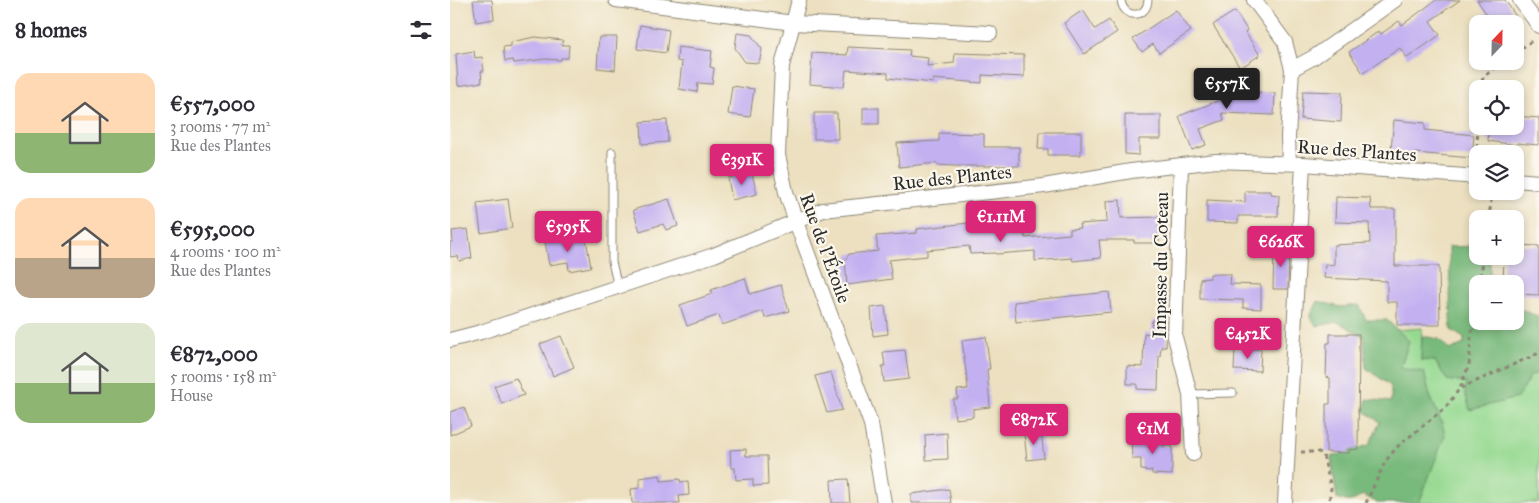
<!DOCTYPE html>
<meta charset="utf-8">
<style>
body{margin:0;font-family:"IM FELL Great Primer",serif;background:#f7f7f7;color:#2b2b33;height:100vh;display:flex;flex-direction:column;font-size:19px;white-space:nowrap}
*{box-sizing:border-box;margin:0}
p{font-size:16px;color:#7c7c81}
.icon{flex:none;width:28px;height:28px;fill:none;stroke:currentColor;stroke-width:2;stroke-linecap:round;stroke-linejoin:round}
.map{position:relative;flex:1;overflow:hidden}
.sheet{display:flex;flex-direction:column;background:#fff;width:450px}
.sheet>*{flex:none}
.needle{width:32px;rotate:22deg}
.controls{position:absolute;left:1019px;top:15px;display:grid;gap:10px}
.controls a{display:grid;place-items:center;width:55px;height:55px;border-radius:10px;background:#fff;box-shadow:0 2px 8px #0003;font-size:25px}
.price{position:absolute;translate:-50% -42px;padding:0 11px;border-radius:5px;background:#db2777;color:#fff;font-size:16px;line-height:32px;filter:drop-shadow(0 1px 2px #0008)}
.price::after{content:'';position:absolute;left:50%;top:30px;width:15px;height:11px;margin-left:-8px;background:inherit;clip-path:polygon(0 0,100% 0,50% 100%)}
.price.selected{background:#222;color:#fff}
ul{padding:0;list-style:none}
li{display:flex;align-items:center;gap:15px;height:125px;padding:0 15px}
li span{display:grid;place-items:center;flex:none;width:140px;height:100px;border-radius:15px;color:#555}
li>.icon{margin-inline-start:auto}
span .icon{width:60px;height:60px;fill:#fffc;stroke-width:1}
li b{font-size:21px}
h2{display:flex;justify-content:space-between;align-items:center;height:60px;padding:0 15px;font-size:21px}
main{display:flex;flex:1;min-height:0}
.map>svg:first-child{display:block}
</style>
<main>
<section class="sheet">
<h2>8 homes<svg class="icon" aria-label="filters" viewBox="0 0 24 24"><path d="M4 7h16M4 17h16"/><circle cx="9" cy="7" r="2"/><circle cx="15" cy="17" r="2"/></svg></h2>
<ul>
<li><span style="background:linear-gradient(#ffd9b3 60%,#8fb573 0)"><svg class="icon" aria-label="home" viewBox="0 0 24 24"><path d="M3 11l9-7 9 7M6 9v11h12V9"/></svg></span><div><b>€557,000</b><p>3 rooms · 77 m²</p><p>Rue des Plantes</p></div></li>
<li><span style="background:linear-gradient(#ffd9b3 60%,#b9a48a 0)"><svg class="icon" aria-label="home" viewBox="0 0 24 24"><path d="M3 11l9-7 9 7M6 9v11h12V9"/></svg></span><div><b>€595,000</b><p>4 rooms · 100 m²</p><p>Rue des Plantes</p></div></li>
<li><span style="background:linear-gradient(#dfe7d0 60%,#8fb573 0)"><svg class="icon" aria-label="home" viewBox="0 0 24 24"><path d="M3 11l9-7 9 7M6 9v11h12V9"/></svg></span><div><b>€872,000</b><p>5 rooms · 158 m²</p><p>House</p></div></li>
</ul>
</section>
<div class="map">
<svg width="1089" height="503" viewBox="0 0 1089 503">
<rect width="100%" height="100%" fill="#fbf7ec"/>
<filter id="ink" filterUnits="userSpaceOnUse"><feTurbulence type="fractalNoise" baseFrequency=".02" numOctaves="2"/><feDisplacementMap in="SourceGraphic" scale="10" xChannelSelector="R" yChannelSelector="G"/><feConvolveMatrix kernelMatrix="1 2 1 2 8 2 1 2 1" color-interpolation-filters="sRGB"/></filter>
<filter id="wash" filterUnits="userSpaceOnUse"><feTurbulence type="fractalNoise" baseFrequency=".0096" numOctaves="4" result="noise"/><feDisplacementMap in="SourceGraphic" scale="20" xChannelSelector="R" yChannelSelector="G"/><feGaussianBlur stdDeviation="1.12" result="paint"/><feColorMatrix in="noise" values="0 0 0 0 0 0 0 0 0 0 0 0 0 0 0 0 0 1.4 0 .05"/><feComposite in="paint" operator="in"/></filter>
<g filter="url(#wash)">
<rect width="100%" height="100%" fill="#ece0c0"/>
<!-- green -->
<path fill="#95d991" stroke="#60825e" d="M972 328 971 360 985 361 997 380 1016 383 1067 398 1081 375 1089 373V503H969L979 476 992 423 980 396 974 372 950 369 959 341 947 330Z"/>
<!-- forest -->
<g fill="#78b97b" stroke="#527253">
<path d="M1027 246 1028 256H1040V272L1047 283 1028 284V321H1065V311L1073 310 1089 317V373L1081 375 1067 398 1020 410 1015 393 1016 383 997 380 985 361 971 360 972 336 989 339 1000 350 1014 344V338L1001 330 999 247Z"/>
<path d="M868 301 890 307 909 305 916 320H937L959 341 950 368 974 372 980 396 992 423 995 435 969 503H928L913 495C902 502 899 503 887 498L881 457 919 445 930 422 914 411 917 399 941 402V386L916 368 914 337 888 322 867 326 860 317Z"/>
</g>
<g id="blocks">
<!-- building -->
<g fill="#c2b0f1">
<path d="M23 0H42L44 19 26 22Z"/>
<path d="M986 0H1010L980 21 990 35 957 58 950 48 913 73 899 52 929 31 931 34 949 21 952 25Z"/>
<path d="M1027 0H1055L1071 24H1043Z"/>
<path d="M633 10 645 29 659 20 667 32 634 54 614 23Z"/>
<path d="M726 10 741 31 709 53 703 44 692 52 683 39Z"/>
<path d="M785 11 797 30 795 32 810 55 790 68 763 25Z"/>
<path d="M190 25 219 30 216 53 187 49Z"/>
<path d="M287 33 301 35 312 49 309 63 295 62 285 48Z"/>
<path d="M85 37 113 40 112 45H119L118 58H111V60L95 59 64 63 63 60 55 61 53 47 61 46V42Z"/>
<path d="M149 37H167L165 70 147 68Z"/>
<path d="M228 47 262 51 260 67 264 68 262 84 248 83 247 92 229 89 232 62 227 61Z"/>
<path d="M398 47 460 50 459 56 478 58 477 66 504 63 505 53 574 55V77L532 75V83L483 79V83L438 78V73L396 70 394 87 360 84 362 53 397 55Z"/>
<path d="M24 51 25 58 32 57 34 71H31L32 82 8 86 6 54Z"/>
<path d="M778 80 805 81 804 92 825 93 824 115 772 113 774 120 750 129 756 145 742 150 729 116 778 97Z"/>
<path d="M282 86 304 89 300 117 278 114Z"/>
<path d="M853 91 892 92 891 122 851 119Z"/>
<rect x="413" y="108" width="16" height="16"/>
<path d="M364 113H387L388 139H364Z"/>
<path d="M675 115H711V139H689V155L675 154Z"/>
<path d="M1065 116 1089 118V145L1067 143V145L1038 141 1039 126H1065Z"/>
<path d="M217 120 218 142 192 144 191 122Z"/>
<path d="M944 120 975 123V130L1024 135 1022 158 965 153 964 160 940 158Z"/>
<path d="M589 132H631V155H598V149H588Z"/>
<path d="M489 133 534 134V147H569V166H504L487 165V163L449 167 447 143 489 141Z"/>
<path d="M302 173 307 194 282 200 278 178Z"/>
<path d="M795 191H821V194L829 195 828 216H788V223L757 222V200L795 202Z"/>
<path d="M886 197 920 198 921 209H945V266H989L990 325H947V302H937V281L874 278 875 264 884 265V245L920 243 919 223 885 222Z"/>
<path d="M58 199 62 228 31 233 27 203Z"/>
<path d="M219 199 228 226 216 230 213 224 190 231 183 210Z"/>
<path d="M670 200 671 218 709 217V243H684V240H649L651 258 623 261 622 258 585 261V251L546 254V253L520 254 519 246 477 250V256L439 260 442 279 397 285 395 260 399 254 428 251 426 236 467 233V229L535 221V226L574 222 575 238 620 234V229L630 228 629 224 657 222 656 201Z"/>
<path d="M18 229 22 258 9 261 8 256 0 257V242H3L2 231Z"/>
<path d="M94 236 115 242 136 239 141 267 119 271 118 262 99 265Z"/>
<path d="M1065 245 1089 246V295L1065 294V284H1053L1054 256H1065Z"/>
<path d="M839 246 838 289H823L824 247Z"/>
<path d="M760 274H781L780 284 811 285V309L793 308V300L750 299V279L760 278Z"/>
<path d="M295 278 300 294 331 285 339 311 315 318 313 311 272 325 269 315 237 326 230 305 262 294 261 290Z"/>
<path d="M659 292 661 312 566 322 564 302Z"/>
<path d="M435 306 438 334 423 336 421 308Z"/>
<path d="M702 321H717L716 347H711L710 356H709L708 390 687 389V384H677V366L693 367 694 333 701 334Z"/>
<path d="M880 334H909L908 449 899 450V453L876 452V404H880V378L876 377 877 343H880Z"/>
<path d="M111 336 124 367 103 376 90 344Z"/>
<path d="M536 337 540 369H537L540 407 523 409V417L505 419 503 399H508L507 390 518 389 512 340Z"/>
<path d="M785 349H811L810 371 784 370Z"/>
<path d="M455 350 459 379 434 382 432 366H435L433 352Z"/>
<path d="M381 372 392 410 377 413 365 376Z"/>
<path d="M66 378 74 395 52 404 44 386Z"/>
<path d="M14 407 21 426 0 435V412Z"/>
<path d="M591 431 594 458 577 460 574 433Z"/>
<path d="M497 433 498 459 476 460 475 435Z"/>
<path d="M681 438H713V446H722V475L702 474V471L691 470V459H682Z"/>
<path d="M296 449V456H317L318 485 303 486V479L286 480 285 468H281L280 450Z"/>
<path d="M210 475 211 481 230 479V482L238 481 239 495 229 496 230 503H182L181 489 190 488V478Z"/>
<path d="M398 479 400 503H382L381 480Z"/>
<path d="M499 489 501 503H461V494Z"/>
</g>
</g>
</g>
<g filter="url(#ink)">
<use href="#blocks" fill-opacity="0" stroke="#8c8676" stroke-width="1"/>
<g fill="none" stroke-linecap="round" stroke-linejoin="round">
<!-- service casing -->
<g stroke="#8c8676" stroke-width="9">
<g id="service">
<path d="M671 0C673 19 697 19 698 0"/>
<path d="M162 152V262L168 287"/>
<path d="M740 394 783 393"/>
</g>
</g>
<!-- minor casing -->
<g stroke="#8c8676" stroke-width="16">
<g id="minor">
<path d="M166 0 344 23 540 33"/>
<path d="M349 0 332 66 328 155 336 192 346 222 421 424 434 503"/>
<path d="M804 0 835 42 842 69 838 137 839 163"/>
<path d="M1070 0 1089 26"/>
<path d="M842 69 864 57 945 0"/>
<path d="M731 166 725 337 740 394 743 454"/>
<path d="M1065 180 1089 182"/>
<path d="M0 340 31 332 264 255 373 210 594 186 681 171 766 161 853 164 1028 177"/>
<path d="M835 503 853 164"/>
</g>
</g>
<!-- path -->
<g stroke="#8c8676" stroke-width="3" stroke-dasharray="4 4" stroke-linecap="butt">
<path d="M1065 53 1083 40"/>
<path d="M1031 89 1033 77 1054 61"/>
<path d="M1026 163 1028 126"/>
<path d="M1039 219 1042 191"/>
<path d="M1029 284 1034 256"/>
<path d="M1011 388 1089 353"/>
<path d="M851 452H869L873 455 881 488 879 503"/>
<path d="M916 503 935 462 947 447 996 407 1010 388 1019 365 1021 338 1028 294"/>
</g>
<!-- service -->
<use href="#service" stroke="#fff" stroke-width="7"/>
<!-- minor -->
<use href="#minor" stroke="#fff" stroke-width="14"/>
</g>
</g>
<g text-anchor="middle" stroke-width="4.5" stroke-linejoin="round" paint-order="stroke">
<!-- street labels -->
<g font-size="19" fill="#2b2b2b" stroke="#fbf7ec">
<text transform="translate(907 150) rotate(4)" y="7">Rue des Plantes</text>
<text transform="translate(502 177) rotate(-6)" y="7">Rue des Plantes</text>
<text transform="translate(376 248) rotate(70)" y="7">Rue de l'Étoile</text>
<text transform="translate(710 265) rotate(-89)" y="7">Impasse du Coteau</text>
</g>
</g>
</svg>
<div class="controls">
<a><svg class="needle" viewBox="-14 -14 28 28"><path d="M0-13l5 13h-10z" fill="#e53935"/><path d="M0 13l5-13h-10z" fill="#7c7c81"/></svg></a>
<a><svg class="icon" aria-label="locate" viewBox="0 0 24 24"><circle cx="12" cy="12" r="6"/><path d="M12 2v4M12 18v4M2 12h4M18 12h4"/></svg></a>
<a><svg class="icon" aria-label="layers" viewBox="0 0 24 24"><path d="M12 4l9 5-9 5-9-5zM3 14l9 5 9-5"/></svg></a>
<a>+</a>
<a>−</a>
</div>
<b class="price selected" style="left:777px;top:110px">€557K</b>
<b class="price" style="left:292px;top:186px">€391K</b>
<b class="price" style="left:551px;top:243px">€1.11M</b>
<b class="price" style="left:118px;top:253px">€595K</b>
<b class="price" style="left:831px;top:268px">€626K</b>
<b class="price" style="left:798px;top:360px">€452K</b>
<b class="price" style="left:584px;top:446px">€872K</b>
<b class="price" style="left:703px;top:455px">€1M</b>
</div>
</main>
